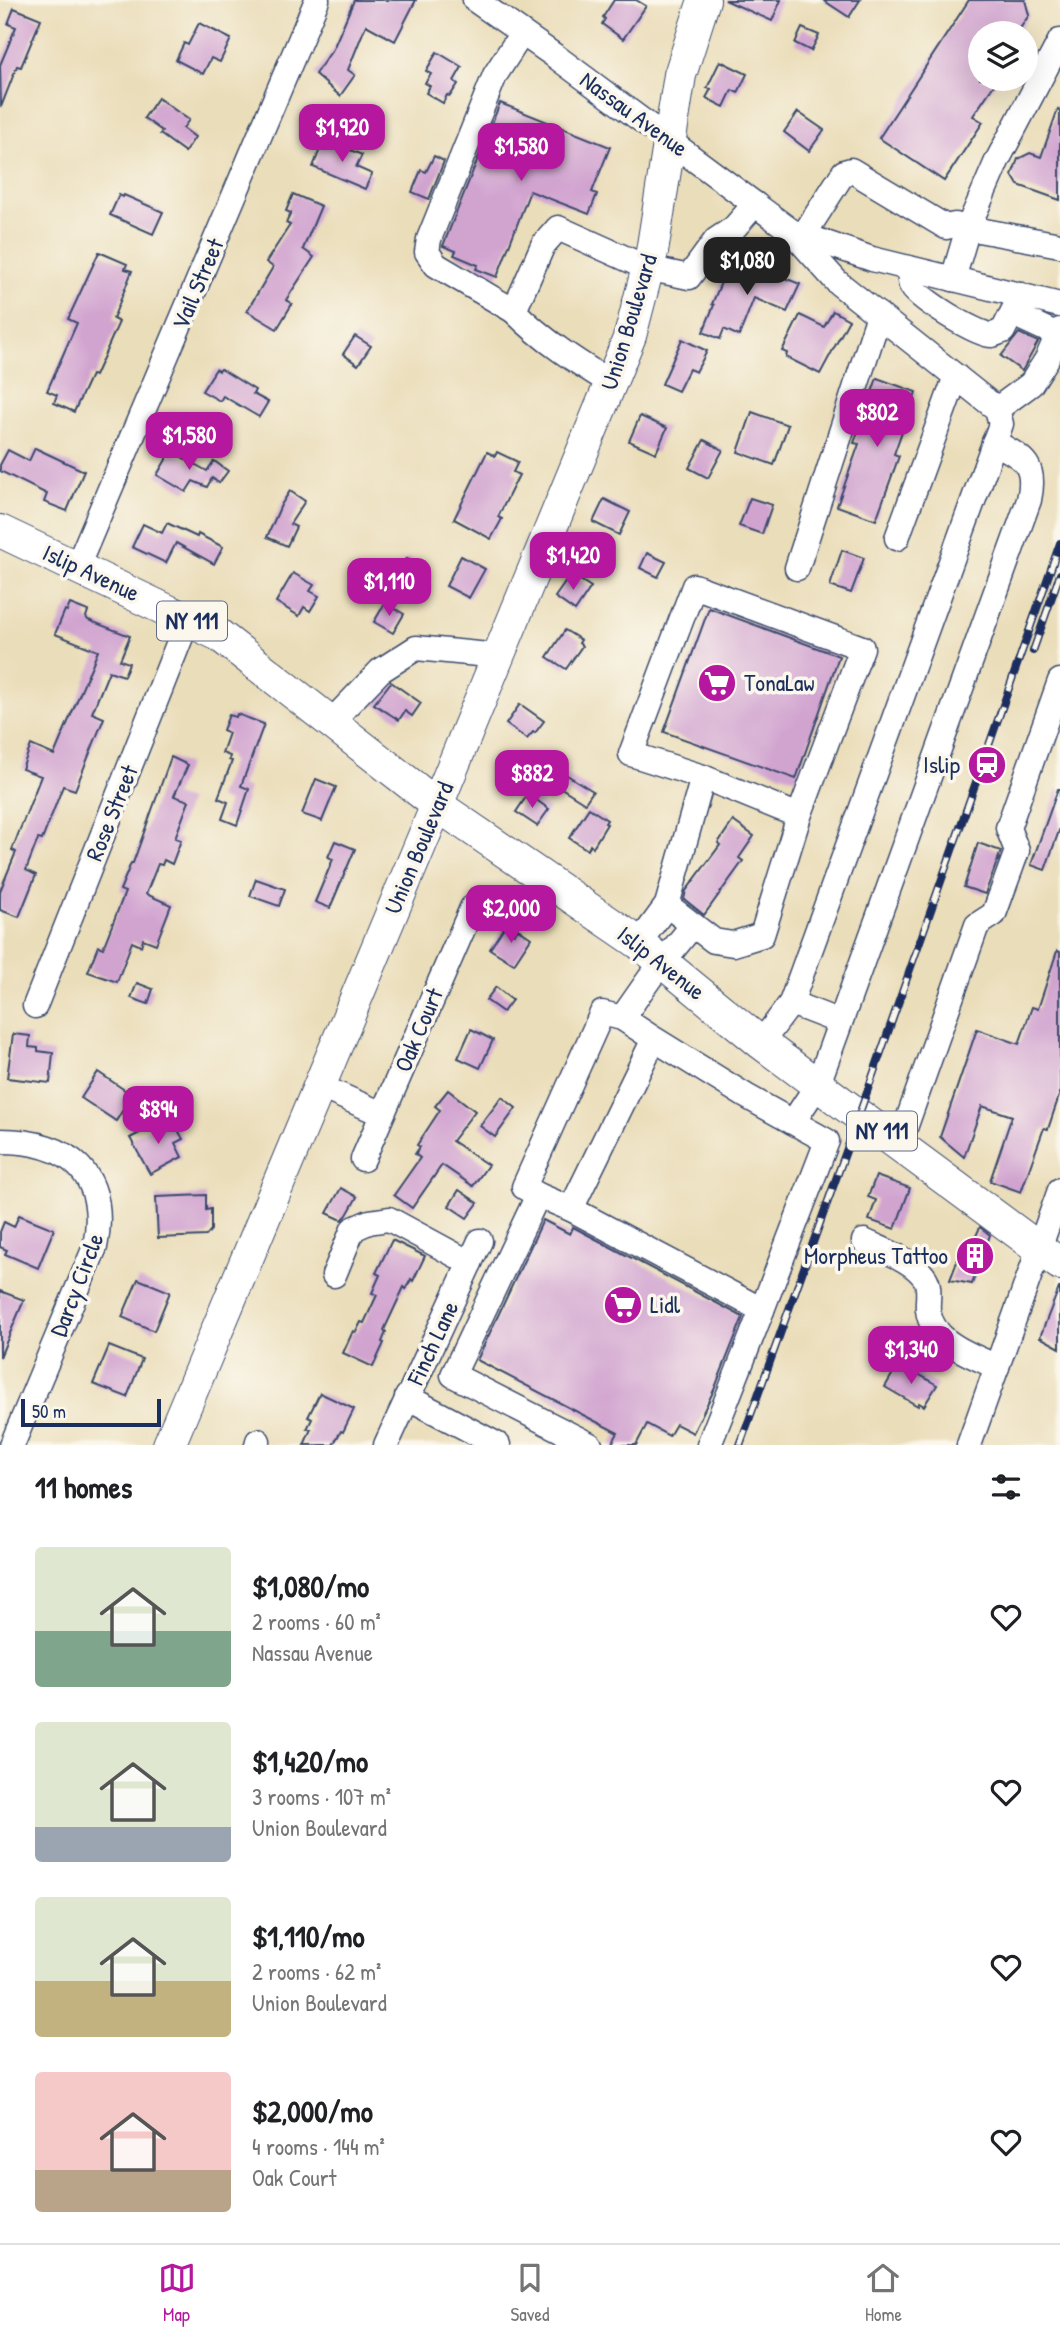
<!DOCTYPE html>
<meta charset="utf-8">
<style>
body{margin:0;font-family:"Patrick Hand",sans-serif;background:#f2f2f2;color:#202124;height:100vh;display:flex;flex-direction:column;font-size:26px;white-space:nowrap}
*{box-sizing:border-box;margin:0}
p{font-size:23px;color:#757577}
.icon{flex:none;width:38px;height:38px;fill:none;stroke:currentColor;stroke-width:2;stroke-linecap:round;stroke-linejoin:round}
.map{position:relative;height:1445px;overflow:hidden}
.panel{display:flex;flex-direction:column;background:#fff;flex:1}
.panel>*{flex:none}
.controls{position:absolute;left:968px;top:21px;display:grid;gap:14px}
.controls a{display:grid;place-items:center;width:70px;height:70px;border-radius:50%;background:#fff;box-shadow:0 7px 28px #0002;font-size:35px}
.scale{position:absolute;left:21px;bottom:18px;width:140px;box-sizing:border-box;padding-left:7px;border:4px solid #1b2f5e;border-top:0;font-size:19px;line-height:24px;white-space:nowrap;color:#1b2f5e;-webkit-text-stroke:5px #fbf7ec;paint-order:stroke}
.price{position:absolute;translate:-50% -60px;padding:0 16px;border-radius:14px;background:#b5179e;color:#fff;font-size:23px;line-height:46px;filter:drop-shadow(0 2px 4px #0008)}
.price::after{content:'';position:absolute;left:50%;top:42px;width:21px;height:16px;margin-left:-10px;background:inherit;clip-path:polygon(0 0,100% 0,50% 100%)}
.price.selected{background:#222;color:#fff}
ul{padding:0;list-style:none}
li{display:flex;align-items:center;gap:21px;height:175px;padding:0 35px}
li span{display:grid;place-items:center;flex:none;width:196px;height:140px;border-radius:7px;color:#555}
li>.icon{margin-inline-start:auto}
span .icon{width:84px;height:84px;fill:#fffc;stroke-width:1}
li b{font-size:30px}
h2{display:flex;justify-content:space-between;align-items:center;height:84px;padding:0 35px;font-size:30px}
.dock{display:flex;justify-content:space-around;align-items:center;height:98px;border-top:2px solid #e0e0e0;background:#fff;font-size:19px;color:#757577}
.dock a{display:grid;justify-items:center;gap:4px}
.dock .selected{color:#b5179e}
.map>svg:first-child{display:block}
</style>
<div class="map">
<svg width="1060" height="1445" viewBox="0 0 1060 1445">
<rect width="100%" height="100%" fill="#fbf7ec"/>
<filter id="ink" filterUnits="userSpaceOnUse"><feTurbulence type="fractalNoise" baseFrequency=".0143" numOctaves="2"/><feDisplacementMap in="SourceGraphic" scale="14" xChannelSelector="R" yChannelSelector="G"/><feConvolveMatrix kernelMatrix="1 2 1 2 8 2 1 2 1" color-interpolation-filters="sRGB"/></filter>
<filter id="wash" filterUnits="userSpaceOnUse"><feTurbulence type="fractalNoise" baseFrequency=".00686" numOctaves="4" result="noise"/><feDisplacementMap in="SourceGraphic" scale="28" xChannelSelector="R" yChannelSelector="G"/><feGaussianBlur stdDeviation="1.57" result="paint"/><feColorMatrix in="noise" values="0 0 0 0 0 0 0 0 0 0 0 0 0 0 0 0 0 1.4 0 .05"/><feComposite in="paint" operator="in"/></filter>
<g filter="url(#wash)">
<rect width="100%" height="100%" fill="#eaddb9"/>
<g id="blocks">
<!-- building -->
<g fill="#d1a4d0">
<path d="M354 0H416L395 41 366 25 348 70 355 75 340 96 315 74 333 49Z"/>
<path d="M614 0H636L646 6 623 39 602 24 605 19 603 17Z"/>
<path d="M725 0H781L772 21Z"/>
<path d="M823 0H860L849 17Z"/>
<path d="M969 0H1025L1029 15 1017 33H980V79H998L973 116 983 122 944 181 879 138Z"/>
<path d="M14 8 41 19 21 67 17 66 1 107 0 65 16 27 8 24Z"/>
<path d="M199 23 231 39 220 62 211 58 203 74 176 60 184 43 188 45Z"/>
<path d="M802 28 819 35 811 51 795 43Z"/>
<path d="M437 52 462 67 454 81 458 84 450 96 447 95 443 103 426 93 430 86 425 83 431 74 426 71Z"/>
<path d="M720 61 747 74 738 93 732 90 724 107 706 98 711 89 707 88Z"/>
<path d="M158 98 189 120 183 128 195 137 185 152 160 134 162 131 144 118Z"/>
<path d="M500 103 610 147 592 192 597 194 589 214 530 191 497 277 476 269 478 265 454 255 456 251 443 246Z"/>
<path d="M1058 109 1060 110V200L1018 185 1012 175 1018 159 1030 153 1041 157Z"/>
<path d="M798 112 824 130 809 151 784 132Z"/>
<path d="M324 139 362 155 356 167 372 174 365 189 313 167Z"/>
<path d="M434 156 444 161 429 199 412 192 421 170 426 172Z"/>
<path d="M293 194 321 206 303 249 314 257 286 300 292 304 277 329 247 311 273 267 266 262 290 225 286 223 291 213 286 211Z"/>
<path d="M119 195 123 197 124 195 163 212 153 234 110 215Z"/>
<path d="M99 252 127 264 125 269 132 271 113 319 119 322 95 376 91 375 74 412 54 403 57 395 47 391 77 323 68 319Z"/>
<path d="M734 258 800 284 787 312 754 298 739 336 724 329 720 339 703 332 714 305 712 304 725 273 727 274Z"/>
<path d="M833 311 849 320 820 374 786 357 787 353 782 351 800 315 824 327Z"/>
<path d="M1019 333 1038 342 1022 371 1001 356Z"/>
<path d="M355 336 371 346 358 365 343 354Z"/>
<path d="M682 339 707 351 696 372 689 369 678 391 662 384Z"/>
<path d="M216 369 219 371 221 369 255 390 253 394 268 402 259 417 223 396 220 401 202 391Z"/>
<path d="M877 378 916 392 894 454 899 456 876 520 837 506 859 444 854 443Z"/>
<path d="M752 412 788 425 774 465 738 452Z"/>
<path d="M640 416 667 428 656 453 629 441Z"/>
<path d="M704 440 723 450 708 478 689 468Z"/>
<path d="M35 448 84 471 67 511 44 502 47 494 0 471V465L8 450 29 461Z"/>
<path d="M171 451 207 471 214 461 228 471 219 483 212 478 207 487 193 481 186 492 157 475Z"/>
<path d="M487 452 495 456 497 452 518 462 513 472 519 475 498 517 502 519 491 539 454 519Z"/>
<path d="M290 491 305 501 290 524 296 527 287 546 267 537 281 505Z"/>
<path d="M750 498 772 505 762 534 739 526Z"/>
<path d="M604 499 630 512 619 535 593 522Z"/>
<path d="M167 523 197 537 198 534 223 547 214 564 176 543 166 563 132 547 143 524 162 533Z"/>
<path d="M842 550 864 558 851 593 830 586Z"/>
<path d="M647 553 666 562 658 577 640 568Z"/>
<path d="M461 556 485 569 469 598 446 586Z"/>
<path d="M407 558 420 565 411 580 398 572Z"/>
<path d="M293 573 314 585 310 591 319 596 310 611 304 607 299 616 276 602Z"/>
<path d="M571 574 591 587 575 611 555 597Z"/>
<path d="M385 603 404 614 393 633 374 622Z"/>
<path d="M70 604 88 611 86 617 88 620 130 636 120 660 129 663 124 676 109 671 92 713 104 718 75 790 63 786 42 840 38 839 26 870 36 875 19 917 0 910V891L16 852 12 850 41 776 22 769 31 745 54 755 98 651 55 634 65 610 67 611Z"/>
<path d="M709 608 839 656 796 779 664 732Z"/>
<path d="M565 630 581 640 579 643 582 646 566 669 547 657Z"/>
<path d="M391 682 421 703 412 716 405 711 399 720 374 704Z"/>
<path d="M520 704 544 721 535 733 533 732 527 739 506 724Z"/>
<path d="M237 714 264 724 241 786 249 789 237 825 222 819 228 802 218 798 232 761 229 760 230 756 222 753 229 733 223 730 229 715 236 717Z"/>
<path d="M171 757 188 765 174 796 189 801 175 838 181 840 172 864 164 860 162 865 158 864 146 894 171 905 156 944 143 939 141 946 132 942 117 982 88 972 98 946 103 948 125 892 120 890 131 863H133Z"/>
<path d="M562 772 593 791 585 803 555 784Z"/>
<path d="M316 779 336 787 322 821 302 814Z"/>
<path d="M1058 789H1060V828L1045 870 1031 865Z"/>
<path d="M528 794 549 809 537 826 516 812Z"/>
<path d="M589 808 607 820 605 823 607 824 593 847 590 845 588 850 569 838Z"/>
<path d="M733 821 754 836 739 858 743 861 704 915 684 899 686 891 720 845 718 843Z"/>
<path d="M335 841 355 849 330 908 315 902 333 859 328 857Z"/>
<path d="M978 843 1001 851 985 894 964 887Z"/>
<path d="M256 879 285 889 279 906 250 896Z"/>
<path d="M504 927 514 934 518 929 531 938 514 964 490 949Z"/>
<path d="M1057 951 1060 952V1093L1048 1129 1044 1128 1021 1192 990 1181 1012 1116 982 1106 964 1157 940 1137 977 1029 1019 1044 1032 1007 1038 1009Z"/>
<path d="M137 983 153 989 148 1004 131 998Z"/>
<path d="M496 987 512 1000 503 1012 486 1000Z"/>
<path d="M471 1029 493 1040 480 1068 458 1058Z"/>
<path d="M13 1034 30 1036 29 1047 38 1048V1051L53 1053 50 1083 7 1078Z"/>
<path d="M98 1072 132 1095 116 1121 81 1098Z"/>
<path d="M448 1090 475 1111 452 1141 488 1165 473 1186 442 1165 412 1208 394 1195 420 1158 415 1154 420 1147 417 1145 440 1110 435 1106Z"/>
<path d="M502 1097 516 1108 495 1137 480 1126Z"/>
<path d="M172 1119 183 1139 175 1143 182 1157 150 1174 130 1138 157 1124 158 1127Z"/>
<path d="M876 1176 910 1188 895 1229 869 1220 876 1200 868 1197Z"/>
<path d="M341 1188 357 1197 347 1215 342 1220 327 1213Z"/>
<path d="M459 1190 478 1203 467 1218 449 1206Z"/>
<path d="M206 1195V1210L211 1209V1230L206 1236 158 1238 156 1197Z"/>
<path d="M19 1215 54 1229 38 1268 5 1254 7 1250 0 1247V1232L4 1222 14 1227Z"/>
<path d="M543 1220 570 1234 573 1227 743 1317 714 1390 693 1433 676 1424 669 1436 647 1424 636 1445H611L618 1433 477 1360Z"/>
<path d="M980 1227 990 1235 972 1284 950 1280 958 1259 964 1263Z"/>
<path d="M392 1240 425 1256 413 1281 411 1279 406 1289 404 1287 384 1330 386 1332 382 1342 384 1343 373 1367 343 1353 353 1331 356 1332 361 1322 364 1323 377 1295 372 1293 380 1275 376 1273Z"/>
<path d="M138 1279 170 1292 154 1331 122 1317Z"/>
<path d="M1059 1288H1060V1348L1040 1337Z"/>
<path d="M0 1291 24 1300 0 1357Z"/>
<path d="M884 1344 898 1353 888 1366 875 1357Z"/>
<path d="M109 1346 142 1359 127 1397 93 1384Z"/>
<path d="M899 1363 937 1385 924 1406 919 1403 918 1406 885 1387Z"/>
<path d="M320 1393 354 1409 343 1432 341 1431 333 1445H304L311 1429H307L312 1419 308 1417Z"/>
</g>
</g>
</g>
<g filter="url(#ink)">
<use href="#blocks" fill-opacity="0" stroke="#3a496c" stroke-width="2"/>
<g fill="none" stroke-linecap="round" stroke-linejoin="round">
<!-- minor casing -->
<g stroke="#3a496c" stroke-width="27">
<g id="minor">
<path d="M475 0 555 56 791 231 837 282 997 409 1001 424 791 1003 761 1043"/>
<path d="M794 232 872 259 1060 305"/>
<path d="M803 236 844 172 851 170 946 227 955 225 968 228 997 161 1060 41"/>
<path d="M909 268C910 273 909 281 911 285 916 298 979 336 992 335 996 334 999 332 1003 331L1021 295"/>
<path d="M953 279 968 228 1060 245"/>
<path d="M514 311 436 265 427 252 429 239 495 75 522 33"/>
<path d="M1013 314 1058 335"/>
<path d="M611 383C577 362 542 340 514 311L543 245 558 228 647 268 689 277 716 240 734 228 755 204"/>
<path d="M997 409 1031 384 1047 359 1060 330"/>
<path d="M897 538 956 376"/>
<path d="M77 567 317 0"/>
<path d="M797 568 879 315"/>
<path d="M331 722 380 671 416 648 499 656"/>
<path d="M667 905 714 941 733 944 762 935 799 816 862 648 694 586 631 754 703 777 799 816"/>
<path d="M639 943 667 905 703 777"/>
<path d="M791 1003 840 1022"/>
<path d="M35 1006 188 619"/>
<path d="M622 1018 650 978 693 925"/>
<path d="M319 1086 382 1114"/>
<path d="M793 1122 818 1084 1029 500C1037 463 1023 458 994 442"/>
<path d="M0 1141C70 1141 109 1174 95 1247L12 1445"/>
<path d="M899 1145 977 925 994 914 1017 851 1008 828 1060 681"/>
<path d="M363 1159 472 908"/>
<path d="M538 1195 524 1187 602 1013 622 1018 654 1039 571 1209 762 1310 827 1141 746 1096 654 1039"/>
<path d="M571 1209 538 1195 453 1375 590 1445"/>
<path d="M864 1241C884 1251 912 1259 925 1278 931 1288 927 1299 928 1310 932 1343 972 1355 997 1367"/>
<path d="M334 1275 353 1229 369 1222 389 1219 470 1263"/>
<path d="M407 1397 498 1445"/>
<path d="M257 1445 258 1441"/>
<path d="M386 1445 480 1241"/>
<path d="M709 1445 762 1310"/>
<path d="M969 1445 1060 1190"/>
</g>
</g>
<!-- major casing -->
<g stroke="#3a496c" stroke-width="34">
<g id="major">
<path d="M0 531 219 635 437 805 639 943 761 1043 1060 1264"/>
<path d="M169 1445 437 805 630 336 652 252 680 75 704 0"/>
</g>
</g>
<!-- minor -->
<use href="#minor" stroke="#fff" stroke-width="24"/>
<!-- major -->
<use href="#major" stroke="#fff" stroke-width="32"/>
<!-- rail casing -->
<g stroke="#1b2f5e" stroke-width="8">
<g id="rail">
<path d="M1033 651 1060 574"/>
<path d="M740 1445 854 1129 1060 543"/>
</g>
</g>
<!-- rail -->
<use href="#rail" stroke="#fbf7ec" stroke-width="5" stroke-dasharray="16" stroke-linecap="butt"/>
</g>
</g>
<!-- icons -->
<defs>
<g id="supermarket-disc" transform="scale(2.0125)"><circle r="9.5" fill="#b5179e" stroke="#fbf7ec"/><path d="M-6-5.5h2.5l.6 2H6L4.5 2H-2.5L-4.4-4H-6ZM-1.5 3.2a1.3 1.3 0 1 0 .1 0ZM3 3.2a1.3 1.3 0 1 0 .1 0Z" fill="#fff"/></g>
<g id="station-disc" transform="scale(2.0125)"><circle r="9.5" fill="#b5179e" stroke="#fbf7ec"/><path d="M-3-6H3Q5-6 5-4V2Q5 4 3 4L4.5 6H3L1.5 4h-3L-3 6H-4.5L-3 4Q-5 4-5 2V-4Q-5-6-3-6ZM-3.5-4v3h7v-3ZM-3.5 1v1.5H-2V1ZM2 1v1.5H3.5V1Z" fill="#fff"/></g>
<g id="building-disc" transform="scale(2.0125)"><circle r="9.5" fill="#b5179e" stroke="#fbf7ec"/><path d="M-4-6H4V6H1V3H-1V6H-4ZM-2.5-4.3h1.7v1.8h-1.7ZM.8-4.3h1.7v1.8H.8ZM-2.5-1h1.7V.8h-1.7ZM.8-1h1.7V.8H.8Z" fill="#fff"/></g>
</defs>
<g fill-rule="evenodd">
<use href="#supermarket-disc" x="717" y="683"/>
<use href="#station-disc" x="987" y="765"/>
<use href="#building-disc" x="975" y="1256"/>
<use href="#supermarket-disc" x="623" y="1305"/>
</g>
<g text-anchor="middle" stroke-width="7" stroke-linejoin="round" paint-order="stroke">
<!-- shield labels -->
<g fill="#fbf7ec" stroke="#5e6b89" stroke-width="2">
<rect x="157" y="601.5" width="70" height="39" rx="5"/>
<rect x="847" y="1111.5" width="70" height="39" rx="5"/>
</g>
<g font-size="23" font-weight="bold" fill="#1b2f5e">
<text x="192" y="629">NY 111</text>
<text x="882" y="1139">NY 111</text>
</g>
<!-- street labels -->
<g font-size="24" fill="#1b2f5e" stroke="#fbf7ec">
<text transform="translate(634 114) rotate(36)" y="8">Nassau Avenue</text>
<text transform="translate(198 284) rotate(-67)" y="8">Vail Street</text>
<text transform="translate(629 322) rotate(-73)" y="8">Union Boulevard</text>
<text transform="translate(91 573) rotate(25)" y="8">Islip Avenue</text>
<text transform="translate(112 813) rotate(-68)" y="8">Rose Street</text>
<text transform="translate(419 848) rotate(-67)" y="8">Union Boulevard</text>
<text transform="translate(661 963) rotate(38)" y="8">Islip Avenue</text>
<text transform="translate(419 1030) rotate(-67)" y="8">Oak Court</text>
<text transform="translate(77 1285) rotate(-69)" y="8">Darcy Circle</text>
<text transform="translate(433 1343) rotate(-65)" y="8">Finch Lane</text>
</g>
<!-- poi labels -->
<g font-size="24" fill="#1b2f5e" stroke="#fbf7ec" text-anchor="start">
<text x="744" y="691">TonaLaw</text>
<text x="960" y="773" text-anchor="end">Islip</text>
<text x="948" y="1264" text-anchor="end">Morpheus Tattoo</text>
<text x="650" y="1313">Lidl</text>
</g>
</g>
</svg>
<div class="controls">
<a><svg class="icon" aria-label="layers" viewBox="0 0 24 24"><path d="M12 4l9 5-9 5-9-5zM3 14l9 5 9-5"/></svg></a>
</div>
<div class="scale">50 m</div>
<b class="price" style="left:342px;top:164px">$1,920</b>
<b class="price" style="left:521px;top:183px">$1,580</b>
<b class="price selected" style="left:747px;top:297px">$1,080</b>
<b class="price" style="left:877px;top:449px">$802</b>
<b class="price" style="left:189px;top:472px">$1,580</b>
<b class="price" style="left:573px;top:592px">$1,420</b>
<b class="price" style="left:389px;top:618px">$1,110</b>
<b class="price" style="left:532px;top:810px">$882</b>
<b class="price" style="left:511px;top:945px">$2,000</b>
<b class="price" style="left:158px;top:1146px">$894</b>
<b class="price" style="left:911px;top:1386px">$1,340</b>
</div>
<section class="panel">
<h2>11 homes<svg class="icon" aria-label="filters" viewBox="0 0 24 24"><path d="M4 7h16M4 17h16"/><circle cx="9" cy="7" r="2"/><circle cx="15" cy="17" r="2"/></svg></h2>
<ul>
<li><span style="background:linear-gradient(#dfe7d0 60%,#7fa58c 0)"><svg class="icon" aria-label="home" viewBox="0 0 24 24"><path d="M3 11l9-7 9 7M6 9v11h12V9"/></svg></span><div><b>$1,080/mo</b><p>2 rooms · 60 m²</p><p>Nassau Avenue</p></div><svg class="icon" aria-label="heart" viewBox="0 0 24 24"><path d="M12 20l-8-8c-3-5 5-10 8-4 3-6 11-1 8 4z"/></svg></li>
<li><span style="background:linear-gradient(#dfe7d0 75%,#9aa5b1 0)"><svg class="icon" aria-label="home" viewBox="0 0 24 24"><path d="M3 11l9-7 9 7M6 9v11h12V9"/></svg></span><div><b>$1,420/mo</b><p>3 rooms · 107 m²</p><p>Union Boulevard</p></div><svg class="icon" aria-label="heart" viewBox="0 0 24 24"><path d="M12 20l-8-8c-3-5 5-10 8-4 3-6 11-1 8 4z"/></svg></li>
<li><span style="background:linear-gradient(#dfe7d0 60%,#c2b280 0)"><svg class="icon" aria-label="home" viewBox="0 0 24 24"><path d="M3 11l9-7 9 7M6 9v11h12V9"/></svg></span><div><b>$1,110/mo</b><p>2 rooms · 62 m²</p><p>Union Boulevard</p></div><svg class="icon" aria-label="heart" viewBox="0 0 24 24"><path d="M12 20l-8-8c-3-5 5-10 8-4 3-6 11-1 8 4z"/></svg></li>
<li><span style="background:linear-gradient(#f6c9c9 70%,#b9a48a 0)"><svg class="icon" aria-label="home" viewBox="0 0 24 24"><path d="M3 11l9-7 9 7M6 9v11h12V9"/></svg></span><div><b>$2,000/mo</b><p>4 rooms · 144 m²</p><p>Oak Court</p></div><svg class="icon" aria-label="heart" viewBox="0 0 24 24"><path d="M12 20l-8-8c-3-5 5-10 8-4 3-6 11-1 8 4z"/></svg></li>
</ul>
</section>
<nav class="dock">
<a class="selected"><svg class="icon" aria-label="map" viewBox="0 0 24 24"><path d="M3 6l6-2 6 2 6-2v14l-6 2-6-2-6 2zM9 4v14M15 6v14"/></svg>Map</a>
<a><svg class="icon" aria-label="saved" viewBox="0 0 24 24"><path d="M7 4h10v16l-5-4-5 4z"/></svg>Saved</a>
<a><svg class="icon" aria-label="home" viewBox="0 0 24 24"><path d="M3 11l9-7 9 7M6 9v11h12V9"/></svg>Home</a>
</nav>
